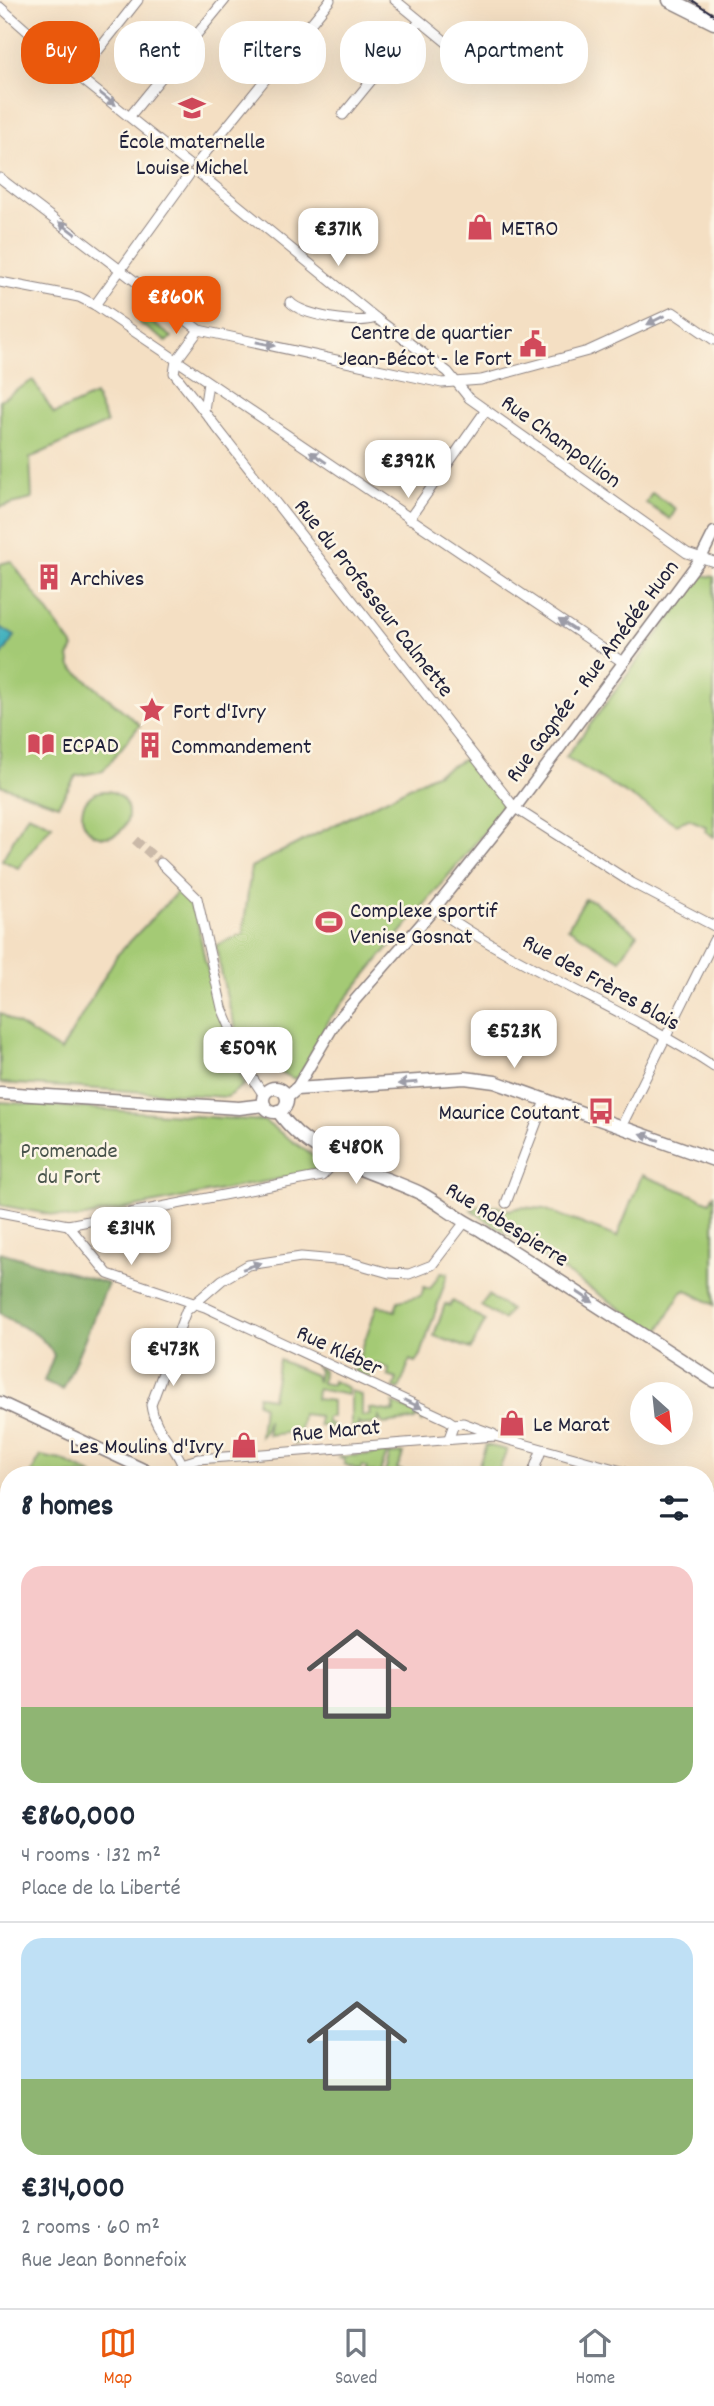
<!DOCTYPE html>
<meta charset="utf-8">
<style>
body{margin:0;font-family:Dekko,sans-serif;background:#f6f6f7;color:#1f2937;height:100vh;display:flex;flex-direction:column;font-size:26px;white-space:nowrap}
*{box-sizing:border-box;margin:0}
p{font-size:23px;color:#747a83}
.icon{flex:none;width:38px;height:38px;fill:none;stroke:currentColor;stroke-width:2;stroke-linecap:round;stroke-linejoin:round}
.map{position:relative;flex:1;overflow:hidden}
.side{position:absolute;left:0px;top:1466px;width:714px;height:842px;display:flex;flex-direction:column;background:#fff;border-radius:28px 28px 0 0;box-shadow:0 7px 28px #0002}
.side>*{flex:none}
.banner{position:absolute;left:21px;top:21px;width:672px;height:63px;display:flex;gap:14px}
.needle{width:46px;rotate:153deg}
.tools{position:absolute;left:630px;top:1382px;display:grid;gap:14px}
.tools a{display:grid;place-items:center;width:63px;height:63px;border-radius:50%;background:#fff;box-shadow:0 7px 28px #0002;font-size:35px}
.price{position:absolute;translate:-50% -60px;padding:0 16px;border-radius:14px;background:#fff;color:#222;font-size:23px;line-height:46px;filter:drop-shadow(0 2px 4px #0008)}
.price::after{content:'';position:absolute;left:50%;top:42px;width:21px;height:16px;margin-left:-10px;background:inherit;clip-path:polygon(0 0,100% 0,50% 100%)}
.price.current{background:#ea580c;color:#fff}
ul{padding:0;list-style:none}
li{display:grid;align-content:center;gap:14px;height:371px;padding:0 21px}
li+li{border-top:2px solid #e0e1e3}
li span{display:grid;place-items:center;height:217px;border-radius:21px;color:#555}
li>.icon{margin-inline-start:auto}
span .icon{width:126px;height:126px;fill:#fffc;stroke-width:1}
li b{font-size:30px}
h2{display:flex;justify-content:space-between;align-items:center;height:84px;padding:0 21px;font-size:30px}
.pill{padding:0 24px;border-radius:28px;background:#fff;box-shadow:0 7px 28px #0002;font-size:24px;line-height:63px}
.pill.current{background:#ea580c;color:#fff}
.tab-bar{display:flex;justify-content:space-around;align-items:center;height:98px;border-top:2px solid #e0e1e3;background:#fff;font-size:19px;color:#747a83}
.tab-bar a{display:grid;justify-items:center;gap:4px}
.tab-bar .current{color:#ea580c}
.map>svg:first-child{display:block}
</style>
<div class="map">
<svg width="714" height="2308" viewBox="0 0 714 2308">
<rect width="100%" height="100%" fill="#fcf5e5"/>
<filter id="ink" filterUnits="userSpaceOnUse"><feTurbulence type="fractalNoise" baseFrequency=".0143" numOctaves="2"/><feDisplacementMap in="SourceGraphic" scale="14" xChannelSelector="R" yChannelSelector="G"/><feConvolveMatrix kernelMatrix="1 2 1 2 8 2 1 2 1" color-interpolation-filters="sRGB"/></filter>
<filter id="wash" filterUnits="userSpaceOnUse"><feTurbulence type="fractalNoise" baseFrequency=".00686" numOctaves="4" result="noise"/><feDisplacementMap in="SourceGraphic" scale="28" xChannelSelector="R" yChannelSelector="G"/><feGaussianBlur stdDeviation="1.57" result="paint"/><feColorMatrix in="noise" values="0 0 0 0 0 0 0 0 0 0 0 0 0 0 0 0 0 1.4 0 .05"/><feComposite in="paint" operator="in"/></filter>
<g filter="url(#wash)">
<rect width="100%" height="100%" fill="#f4dfc3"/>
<!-- green -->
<g fill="#a4ca75" stroke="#637658" stroke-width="2">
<path d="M145 315 152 317 150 321 172 337 167 342 139 323Z"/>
<path d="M33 380 54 414 95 395 107 423 30 458 32 499 0 507V400Z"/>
<path d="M652 493 676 509 670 519 646 503Z"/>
<path d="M11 561 74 648 69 657 71 667 140 725 103 771 76 776 58 805 0 785V564Z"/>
<path d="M702 575 714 577V837L705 831 707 827 689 819 676 824 566 757Z"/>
<path d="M467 758 501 801 502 811 330 1018 301 1074 295 1079C282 1073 265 1068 255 1059 232 1040 222 975 216 945L243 934 251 867Z"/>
<circle cx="105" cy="814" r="23"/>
<path d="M28 814 52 825 18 868 2 860Z"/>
<path d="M180 889 197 919 205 961 244 1085 227 1097 0 1083V1013L61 1051 117 955Z"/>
<path d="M585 899 594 901 637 934 620 960 568 928Z"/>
<path d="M0 1102 264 1121 323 1163 319 1171 74 1219 0 1205Z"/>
<path d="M642 1175 710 1202 714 1194V1305L686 1290 681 1293 658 1333 471 1210 486 1203 509 1210 521 1207 544 1209 617 1237Z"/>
<path d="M441 1272 448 1273 421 1355 416 1362 410 1360 399 1390 394 1388 397 1379 388 1376 389 1369 376 1363 371 1377 354 1372 377 1305 395 1311 398 1301 421 1296 424 1287 430 1289Z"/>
<path d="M488 1295 510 1310 503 1320 481 1306Z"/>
<path d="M453 1301 485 1321 471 1349 434 1336 445 1304 450 1306Z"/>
<path d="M279 1360 315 1375 317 1382 319 1371 316 1366 323 1370 322 1383 332 1385 333 1381 348 1388V1395L317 1389 316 1399 332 1401V1417H327V1423L332 1424V1428L319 1425V1416L302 1414 298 1443 294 1444 293 1432 268 1435 267 1419 265 1431 260 1436 263 1405 257 1403 258 1396 272 1398Z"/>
<path d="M351 1391 362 1396V1416L370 1415 369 1408 394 1412 393 1403 424 1417 421 1423 422 1419 417 1416 415 1420 383 1424 379 1417 378 1424 361 1425 358 1422V1427H351Z"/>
<path d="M486 1445 507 1450 497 1475H475Z"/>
<path d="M387 1453 380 1472 385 1473 390 1454 404 1453 397 1469 405 1472 404 1475 365 1472 367 1468 362 1466 360 1471 344 1464 345 1460 337 1457Z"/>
<path d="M41 1456 61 1460 94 1475H30Z"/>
<path d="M25 2300H121L136 2308H21Z"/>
</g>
<!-- forest -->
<g fill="#83ae66" stroke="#526850" stroke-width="2">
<path d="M0 1252 108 1284 63 1390 44 1381 54 1355C35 1325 25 1333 0 1313Z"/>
<path d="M9 1779V1845L0 1864V1794Z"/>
</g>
<!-- water -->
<path fill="#41b0bd" stroke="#32697c" stroke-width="2" d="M0 627 15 636 0 658Z"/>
</g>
<g filter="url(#ink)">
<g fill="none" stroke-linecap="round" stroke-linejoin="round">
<!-- minor-tunnel -->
<g stroke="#cab9a8" stroke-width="9" stroke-dasharray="9 4.5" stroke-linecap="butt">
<path d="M135 840 161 863"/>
<path d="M448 2308 453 2300"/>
</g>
<!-- minor casing -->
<g stroke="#8b807f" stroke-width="11">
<g id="minor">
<path d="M395 0 462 55"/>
<path d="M0 7 78 76 188 164"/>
<path d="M78 76 138 0"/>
<path d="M343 115 420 21"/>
<path d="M130 116 225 0"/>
<path d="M198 162 330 0"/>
<path d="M200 174 376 318 448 372 469 398 687 553 714 562"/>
<path d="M0 178 199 330 442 383 481 380 588 351 673 312 714 340"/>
<path d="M0 282 79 297 95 305 624 663"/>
<path d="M290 302C302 316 360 325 376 318"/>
<path d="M95 305 189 175"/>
<path d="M199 330 176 361 174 373 515 808 632 883 714 926"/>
<path d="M204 410 208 383"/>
<path d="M409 519 486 410"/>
<path d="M161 863 197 898 222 1008 251 1076 263 1094"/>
<path d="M435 908C522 971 625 1008 714 1067"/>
<path d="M621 1127 714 940"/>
<path d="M506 1203 546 1098"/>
<path d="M0 1212 68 1225 322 1176 336 1161"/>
<path d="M68 1225 108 1274 205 1307 448 1420 454 1424 449 1438"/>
<path d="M454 1424 463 1423 493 1434"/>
<path d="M182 1464C173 1442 154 1430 151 1405L186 1311 222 1280 248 1265 301 1257 347 1261 389 1273 409 1274 432 1265 465 1222"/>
<path d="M182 1464 198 1459 495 1436 636 1475"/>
<path d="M176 1475 182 1464"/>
<path d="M532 1475 541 1451"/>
<path d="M705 1493 714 1495"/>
<path d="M705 1742 714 1719"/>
<path d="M705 2062 714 2067"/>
<path d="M705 2146 714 2130"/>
<path d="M705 2283 714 2289"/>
<path d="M286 2300 299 2308"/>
<path d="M251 2308 257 2300"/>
</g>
</g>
<!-- tertiary casing -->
<g stroke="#8b807f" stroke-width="13">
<g id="tertiary">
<path d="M296 1089 336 1022 435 908 515 808 701 558 714 532"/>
<path d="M0 1402 156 1475"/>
<path d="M705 1807 714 1811"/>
</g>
</g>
<!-- secondary casing -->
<g stroke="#8b807f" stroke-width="15">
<g id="secondary">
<circle cx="275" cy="1100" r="12"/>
<path d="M0 1093 239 1108 264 1105"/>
<path d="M287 1097 296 1089 465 1078 495 1082 714 1160"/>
<path d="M278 1111C311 1160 369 1169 420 1193 441 1204 457 1219 479 1229L714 1381"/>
</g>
</g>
<!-- primary casing -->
<g stroke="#8b807f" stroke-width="17">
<path id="primary" d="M670 0 714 22"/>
</g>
<!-- minor -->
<use href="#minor" stroke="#fff" stroke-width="9"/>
<!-- tertiary -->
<use href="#tertiary" stroke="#fff" stroke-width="10"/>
<!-- secondary -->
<use href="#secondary" stroke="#fff" stroke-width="12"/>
<!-- primary -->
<use href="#primary" stroke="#fff" stroke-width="14"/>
<!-- tram -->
<path stroke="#22223b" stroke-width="2" d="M692 0 714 15"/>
<!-- rail -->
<g stroke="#22223b" stroke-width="2.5">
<path d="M0 2004 9 2010"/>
<path d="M0 2020 9 2026"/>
<path d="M0 2033 9 2038"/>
<path d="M451 2300 465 2308"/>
<path d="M480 2300 494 2308"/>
</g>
</g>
<!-- one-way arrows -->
<defs><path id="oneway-solid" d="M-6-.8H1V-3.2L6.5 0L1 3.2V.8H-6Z" transform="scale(1.75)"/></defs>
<g fill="#9c9ca7">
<use href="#oneway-solid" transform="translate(108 99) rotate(38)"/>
<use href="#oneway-solid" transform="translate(67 228) rotate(-143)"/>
<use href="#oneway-solid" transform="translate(656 320) rotate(153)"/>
<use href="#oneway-solid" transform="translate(266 344) rotate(12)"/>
<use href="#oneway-solid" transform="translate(318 457) rotate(-146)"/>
<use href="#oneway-solid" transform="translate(567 625) rotate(-147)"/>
<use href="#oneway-solid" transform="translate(408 1083) rotate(175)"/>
<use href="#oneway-solid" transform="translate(650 1137) rotate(-160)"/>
<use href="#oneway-solid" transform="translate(252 1266) rotate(-19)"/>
<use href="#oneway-solid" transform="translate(585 1297) rotate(33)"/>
<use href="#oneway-solid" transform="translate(413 1404) rotate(25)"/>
</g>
</g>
<!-- icons -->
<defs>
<g id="school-bare" transform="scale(2.1)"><path d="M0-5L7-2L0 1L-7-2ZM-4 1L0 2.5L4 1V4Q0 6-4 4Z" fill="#d1495b" stroke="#fcf5e5" stroke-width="2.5" paint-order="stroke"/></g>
<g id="shop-bare" transform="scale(2.1)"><path d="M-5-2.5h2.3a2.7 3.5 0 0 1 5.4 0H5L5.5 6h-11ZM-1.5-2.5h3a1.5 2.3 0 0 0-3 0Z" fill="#d1495b" stroke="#fcf5e5" stroke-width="2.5" paint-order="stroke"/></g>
<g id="civic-bare" transform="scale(2.1)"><path d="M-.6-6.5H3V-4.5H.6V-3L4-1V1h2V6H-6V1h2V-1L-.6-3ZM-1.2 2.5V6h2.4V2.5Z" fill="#d1495b" stroke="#fcf5e5" stroke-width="2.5" paint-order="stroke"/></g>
<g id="building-bare" transform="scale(2.1)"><path d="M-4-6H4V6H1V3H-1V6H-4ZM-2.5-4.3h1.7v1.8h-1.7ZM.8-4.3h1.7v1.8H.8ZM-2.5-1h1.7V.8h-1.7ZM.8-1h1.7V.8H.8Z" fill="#d1495b" stroke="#fcf5e5" stroke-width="2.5" paint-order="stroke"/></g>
<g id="sight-bare" transform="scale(2.1)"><path d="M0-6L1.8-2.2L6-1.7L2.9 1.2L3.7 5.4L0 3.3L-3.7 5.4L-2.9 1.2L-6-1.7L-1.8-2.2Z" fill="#d1495b" stroke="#fcf5e5" stroke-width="2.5" paint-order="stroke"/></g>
<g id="library-bare" transform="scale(2.1)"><path d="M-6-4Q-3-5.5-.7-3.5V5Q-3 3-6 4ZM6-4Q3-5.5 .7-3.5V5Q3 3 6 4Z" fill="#d1495b" stroke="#fcf5e5" stroke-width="2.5" paint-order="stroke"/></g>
<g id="stadium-bare" transform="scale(2.1)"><path d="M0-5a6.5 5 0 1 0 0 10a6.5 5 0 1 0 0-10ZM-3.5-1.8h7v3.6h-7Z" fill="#d1495b" stroke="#fcf5e5" stroke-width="2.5" paint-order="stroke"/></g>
<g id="bus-bare" transform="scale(2.1)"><path d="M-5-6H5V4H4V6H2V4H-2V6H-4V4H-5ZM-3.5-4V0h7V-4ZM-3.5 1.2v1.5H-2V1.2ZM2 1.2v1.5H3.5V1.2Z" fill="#d1495b" stroke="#fcf5e5" stroke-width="2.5" paint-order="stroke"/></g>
</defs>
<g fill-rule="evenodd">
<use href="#school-bare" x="192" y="108"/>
<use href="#shop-bare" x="480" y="227"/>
<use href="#civic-bare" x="533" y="344"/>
<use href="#building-bare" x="49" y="577"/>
<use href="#sight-bare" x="152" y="710"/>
<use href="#library-bare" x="41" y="744"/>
<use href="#building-bare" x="150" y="745"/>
<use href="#stadium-bare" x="329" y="922"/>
<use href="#bus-bare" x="601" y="1111"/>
<use href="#shop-bare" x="512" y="1423"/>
<use href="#shop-bare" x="244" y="1445"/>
</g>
<g text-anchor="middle" stroke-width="5" stroke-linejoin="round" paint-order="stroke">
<!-- poi labels -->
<g font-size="23" fill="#22223b" stroke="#fcf5e5" text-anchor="start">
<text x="192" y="148" text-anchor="middle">École maternelle<tspan x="192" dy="26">Louise Michel</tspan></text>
<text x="501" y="235">METRO</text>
<text x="512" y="339" text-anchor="end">Centre de quartier<tspan x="512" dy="26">Jean-Bécot - le Fort</tspan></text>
<text x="70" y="585">Archives</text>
<text x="173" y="718">Fort d'Ivry</text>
<text x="62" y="752">ECPAD</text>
<text x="171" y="753">Commandement</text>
<text x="350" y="917">Complexe sportif<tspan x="350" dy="26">Venise Gosnat</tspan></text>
<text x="580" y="1119" text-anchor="end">Maurice Coutant</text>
<text x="533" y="1431">Le Marat</text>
<text x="223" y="1453" text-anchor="end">Les Moulins d'Ivry</text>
</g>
<!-- street labels -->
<g font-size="23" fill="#22223b" stroke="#fcf5e5">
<text transform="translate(562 440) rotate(36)" y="8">Rue Champollion</text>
<text transform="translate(375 597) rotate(52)" y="8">Rue du Professeur Calmette</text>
<text transform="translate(591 670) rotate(-53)" y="8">Rue Gagnée - Rue Amédée Huon</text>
<text transform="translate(602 981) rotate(29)" y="8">Rue des Frères Blais</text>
<text transform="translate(508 1223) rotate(32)" y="8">Rue Robespierre</text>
<text transform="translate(340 1349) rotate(25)" y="8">Rue Kléber</text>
<text transform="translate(336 1429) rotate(-5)" y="8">Rue Marat</text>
</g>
<!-- park labels -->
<g font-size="23" fill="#49544c" stroke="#fcf5e5">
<text x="69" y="1157">Promenade<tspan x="69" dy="26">du Fort</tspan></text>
</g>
</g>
</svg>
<div class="tools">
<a><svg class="needle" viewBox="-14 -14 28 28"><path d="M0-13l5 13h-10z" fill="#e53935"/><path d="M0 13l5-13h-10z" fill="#747a83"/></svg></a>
</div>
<b class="price" style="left:338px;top:268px">€371K</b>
<b class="price current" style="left:176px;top:336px">€860K</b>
<b class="price" style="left:408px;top:500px">€392K</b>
<b class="price" style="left:514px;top:1070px">€523K</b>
<b class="price" style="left:248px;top:1087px">€509K</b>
<b class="price" style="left:356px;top:1186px">€480K</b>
<b class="price" style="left:131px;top:1267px">€314K</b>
<b class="price" style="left:173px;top:1388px">€473K</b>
<div class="banner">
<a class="pill current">Buy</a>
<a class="pill">Rent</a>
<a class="pill">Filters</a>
<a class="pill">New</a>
<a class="pill">Apartment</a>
</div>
<section class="side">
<h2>8 homes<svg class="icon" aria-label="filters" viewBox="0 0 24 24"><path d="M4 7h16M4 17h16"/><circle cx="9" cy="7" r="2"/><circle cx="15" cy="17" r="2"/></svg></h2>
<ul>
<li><span style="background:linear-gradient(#f6c9c9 65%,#8fb573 0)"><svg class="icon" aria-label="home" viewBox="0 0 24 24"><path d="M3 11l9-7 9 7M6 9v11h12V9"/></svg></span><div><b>€860,000</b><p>4 rooms · 132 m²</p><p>Place de la Liberté</p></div></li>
<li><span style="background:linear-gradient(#bfe0f5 65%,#8fb573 0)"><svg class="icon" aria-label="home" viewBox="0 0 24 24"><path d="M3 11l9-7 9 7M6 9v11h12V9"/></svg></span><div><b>€314,000</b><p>2 rooms · 60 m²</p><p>Rue Jean Bonnefoix</p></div></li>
</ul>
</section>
</div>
<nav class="tab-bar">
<a class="current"><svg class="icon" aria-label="map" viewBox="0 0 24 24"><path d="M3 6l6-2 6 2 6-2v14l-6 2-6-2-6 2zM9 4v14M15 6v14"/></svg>Map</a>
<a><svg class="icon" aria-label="saved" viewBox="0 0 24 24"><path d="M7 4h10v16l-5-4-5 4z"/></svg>Saved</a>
<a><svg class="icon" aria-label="home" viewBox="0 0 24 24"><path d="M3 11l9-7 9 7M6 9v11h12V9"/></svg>Home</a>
</nav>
